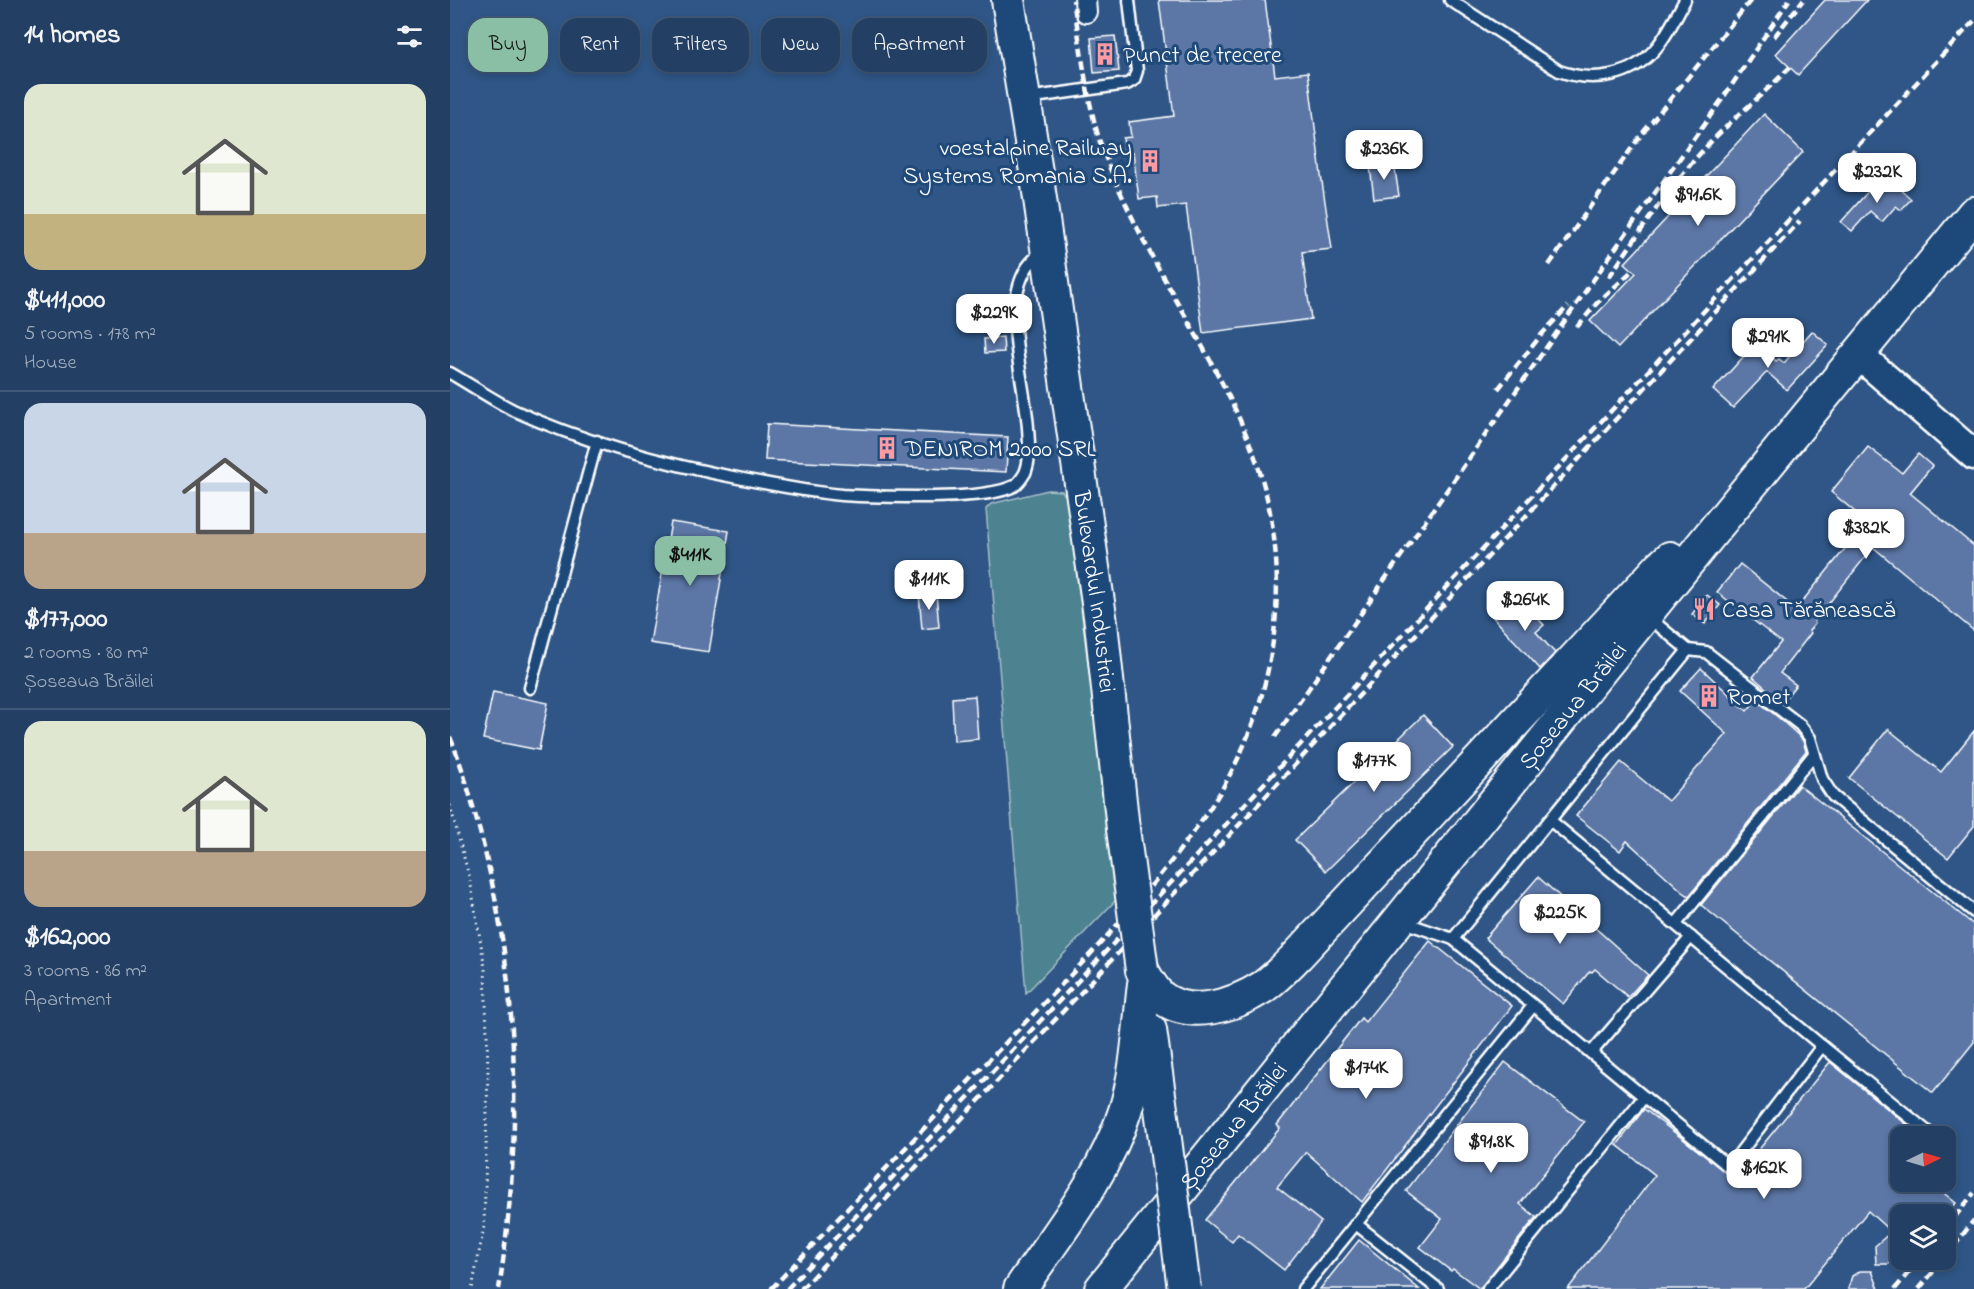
<!DOCTYPE html>
<meta charset="utf-8">
<style>
body{margin:0;font-family:"Indie Flower",sans-serif;background:#2f4b6d;color:#f1f3f6;height:100vh;display:flex;flex-direction:column;font-size:22px;white-space:nowrap}
*{box-sizing:border-box;margin:0}
p{font-size:20px;color:#a3afbf}
.icon{flex:none;width:33px;height:33px;fill:none;stroke:currentColor;stroke-width:2;stroke-linecap:round;stroke-linejoin:round}
.map{position:relative;flex:1;overflow:hidden}
.sheet{display:flex;flex-direction:column;background:#234064;width:450px}
.sheet>*{flex:none}
.hud{position:absolute;left:18px;top:18px;width:570px;height:54px;display:flex;gap:12px}
.needle{width:39px;rotate:85deg}
.buttons{position:absolute;left:1440px;top:1126px;display:grid;gap:12px}
.buttons a{display:grid;place-items:center;width:66px;height:66px;border-radius:12px;background:#234064;box-shadow:0 3px 9px #0003,0 0 0 2px #405978;font-size:30px}
.price{position:absolute;translate:-50% -51px;padding:0 14px;border-radius:12px;background:#fff;color:#222;font-size:20px;line-height:39px;filter:drop-shadow(0 2px 3px #0008)}
.price::after{content:'';position:absolute;left:50%;top:36px;width:18px;height:14px;margin-left:-9px;background:inherit;clip-path:polygon(0 0,100% 0,50% 100%)}
.price.current{background:#8abfa5;color:#111}
ul{padding:0;list-style:none}
li{display:grid;align-content:center;gap:12px;height:318px;padding:0 24px}
li+li{border-top:2px solid #405978}
li span{display:grid;place-items:center;height:186px;border-radius:18px;color:#555}
li>.icon{margin-inline-start:auto}
span .icon{width:108px;height:108px;fill:#fffc;stroke-width:1}
li b{font-size:26px}
h2{display:flex;justify-content:space-between;align-items:center;height:72px;padding:0 24px;font-size:26px}
.chip{padding:0 21px;border-radius:18px;background:#234064;box-shadow:0 3px 9px #0003,0 0 0 2px #405978;font-size:21px;line-height:54px}
.chip.current{background:#8abfa5;color:#111}
main{display:flex;flex:1;min-height:0}
.map>svg:first-child{display:block}
</style>
<main>
<section class="sheet">
<h2>14 homes<svg class="icon" aria-label="filters" viewBox="0 0 24 24"><path d="M4 7h16M4 17h16"/><circle cx="9" cy="7" r="2"/><circle cx="15" cy="17" r="2"/></svg></h2>
<ul>
<li><span style="background:linear-gradient(#dfe7d0 70%,#c2b280 0)"><svg class="icon" aria-label="home" viewBox="0 0 24 24"><path d="M3 11l9-7 9 7M6 9v11h12V9"/></svg></span><div><b>$411,000</b><p>5 rooms · 178 m²</p><p>House</p></div></li>
<li><span style="background:linear-gradient(#c9d6e8 70%,#b9a48a 0)"><svg class="icon" aria-label="home" viewBox="0 0 24 24"><path d="M3 11l9-7 9 7M6 9v11h12V9"/></svg></span><div><b>$177,000</b><p>2 rooms · 80 m²</p><p>Șoseaua Brăilei</p></div></li>
<li><span style="background:linear-gradient(#dfe7d0 70%,#b9a48a 0)"><svg class="icon" aria-label="home" viewBox="0 0 24 24"><path d="M3 11l9-7 9 7M6 9v11h12V9"/></svg></span><div><b>$162,000</b><p>3 rooms · 86 m²</p><p>Apartment</p></div></li>
</ul>
</section>
<div class="map">
<svg width="1524" height="1289" viewBox="0 0 1524 1289">
<rect width="100%" height="100%" fill="#2f5686"/>
<filter id="ink" filterUnits="userSpaceOnUse"><feTurbulence type="fractalNoise" baseFrequency=".0167" numOctaves="2"/><feDisplacementMap in="SourceGraphic" scale="12" xChannelSelector="R" yChannelSelector="G"/><feConvolveMatrix kernelMatrix="1 2 1 2 8 2 1 2 1" color-interpolation-filters="sRGB"/></filter>
<g filter="url(#ink)">
<!-- green -->
<path fill="#4d8290" stroke="#a6c0c8" stroke-width="1.5" d="M598 490 612 491 617 498 668 898 576 993 536 509 541 504Z"/>
<!-- building -->
<g fill="#5b77a6" stroke="#fff" stroke-width="1.5">
<path d="M709 0H815L825 76 858 72 871 175 882 249 852 252 861 319 753 333 736 205 708 208 707 197 689 199 683 152 675 153 673 138 681 137 679 122 724 116Z"/>
<path d="M1375 0H1417L1348 75 1326 54Z"/>
<path d="M665 36 669 71 644 73 641 38Z"/>
<path d="M1314 114 1353 152 1168 348 1140 321 1186 273 1175 263Z"/>
<path d="M944 163 949 196 924 199 920 166Z"/>
<path d="M1430 178 1439 186 1443 182 1461 199 1451 210 1446 206 1432 222 1420 211 1402 231 1391 222Z"/>
<path d="M1362 331 1378 345 1337 390 1317 372 1283 408 1263 390 1306 343 1326 361 1329 359 1334 363Z"/>
<path d="M553 337 554 352 535 353 534 339Z"/>
<path d="M317 424 558 437 556 472 315 460Z"/>
<path d="M1418 447 1452 473 1468 454 1482 466 1460 493 1524 546V631L1423 547 1364 622 1365 624 1359 631 1361 633 1330 673 1346 685 1332 702 1303 677 1331 642 1267 592 1290 564 1346 609 1407 534 1396 525 1405 512 1381 492Z"/>
<path d="M221 522 279 531 259 652 200 643Z"/>
<path d="M486 593 489 627 472 629 469 594Z"/>
<path d="M1257 595 1270 605 1255 624 1242 614Z"/>
<path d="M1064 598 1075 610 1078 608 1094 625 1086 632 1105 653 1090 669 1043 617Z"/>
<path d="M1251 668 1297 711 1306 700 1329 718 1348 735 1353 741 1356 751 1239 896 1233 892 1177 841 1170 851 1126 816 1171 762 1218 801 1277 734 1230 691Z"/>
<path d="M43 692 98 703 89 750 33 739Z"/>
<path d="M525 696 528 739 504 741 502 698Z"/>
<path d="M973 715 1003 747 876 871 845 840Z"/>
<path d="M1438 729 1491 772 1524 731V826L1498 858 1399 778Z"/>
<path d="M1349 785 1524 925V1042L1483 1093 1251 905Z"/>
<path d="M1088 877 1198 975 1178 997 1145 969 1142 972 1140 971 1113 1004 1035 938Z"/>
<path d="M980 941 1062 1006 912 1202 856 1152 827 1187 871 1222 834 1270 788 1234 782 1242 755 1220 830 1128 827 1125 911 1018 915 1022Z"/>
<path d="M1055 1062 1134 1122 1070 1204 1086 1217 1030 1289 1003 1269 1001 1271 970 1247 992 1219 956 1191Z"/>
<path d="M1380 1062 1472 1137H1450V1182H1480L1506 1203 1496 1215H1450V1254L1446 1261 1438 1264H1426L1425 1246 1441 1232 1418 1211 1354 1289H1118L1205 1175 1167 1145 1194 1109 1285 1179Z"/>
<path d="M909 1240 969 1289H870Z"/>
<path d="M1410 1271H1422L1429 1289H1398L1402 1276Z"/>
</g>
<g fill="none" stroke-linecap="round" stroke-linejoin="round">
<!-- lane casing -->
<g stroke="#fff" stroke-width="15">
<g id="lane">
<path d="M1000 0 1109 71C1143 83 1182 77 1206 48 1218 34 1226 16 1235 0"/>
<path d="M577 98 677 84 684 80 687 71 679 0"/>
<path d="M0 373C21 385 41 399 63 410 137 444 218 465 298 480 329 486 360 492 392 495 422 497 453 497 483 497 503 497 546 495 564 486 569 483 572 478 575 473 581 459 579 442 578 428 575 382 552 313 575 271 579 263 587 256 593 251"/>
<path d="M1238 650 1256 652 1350 725 1360 738 1372 779 1383 796 1524 912"/>
<path d="M80 688 147 441"/>
<path d="M953 922 1003 939 1279 1167 1372 1046 1101 821"/>
<path d="M1226 924 1364 754"/>
<path d="M1003 939 1238 650 1197 616"/>
<path d="M1372 1046 1484 1137"/>
<path d="M1141 1053 1241 937"/>
<path d="M906 1224 988 1289"/>
<path d="M853 1289 1083 1006"/>
<path d="M1038 1289 1194 1097"/>
</g>
</g>
<!-- street casing -->
<g stroke="#fff" stroke-width="24">
<path id="street" d="M635 0 636 12"/>
</g>
<!-- secondary casing -->
<g stroke="#fff" stroke-width="33">
<path id="secondary" d="M1409 355 1524 455"/>
</g>
<!-- primary casing -->
<g stroke="#fff" stroke-width="36">
<g id="primary">
<path id="s1" d="M558 0 587 178 651 623 673 829"/>
<path d="M692 970C697 979 703 990 711 997 740 1020 785 1005 813 987 826 978 837 966 848 955L1210 567 1220 558"/>
<path d="M700 1030 714 1131"/>
<path d="M570 1289C608 1233 654 1177 675 1111 688 1070 689 1026 694 984"/>
<path id="s2" d="M651 1289 1264 530 1524 213"/>
</g>
</g>
<!-- path -->
<path stroke="#fff" stroke-width="3" stroke-dasharray="1.5 4.5" stroke-linecap="butt" d="M0 805 20 880 35 968 38 1070 34 1227 22 1289"/>
<!-- lane -->
<use href="#lane" stroke="#1f4a7a" stroke-width="10"/>
<!-- street -->
<use href="#street" stroke="#1f4a7a" stroke-width="20"/>
<!-- secondary -->
<use href="#secondary" stroke="#1f4a7a" stroke-width="28"/>
<!-- primary -->
<use href="#primary" stroke="#1f4a7a" stroke-width="32"/>
<!-- rail -->
<g stroke="#fff" stroke-width="4.5" stroke-dasharray="9 4.5" stroke-linecap="butt">
<path d="M1324 37 1353 0"/>
<path d="M1099 265 1191 135 1301 0"/>
<path d="M1159 277C1190 232 1219 187 1256 147 1282 119 1313 95 1340 67"/>
<path d="M1127 327 1147 303 1183 270"/>
<path d="M1048 389 1092 334 1118 306"/>
<path d="M0 737C13 767 21 800 30 832 70 985 73 1133 49 1289"/>
<path d="M825 737 1167 246 1273 98 1339 0"/>
<path d="M1496 1228 1524 1193"/>
<path d="M1496 1257 1524 1220"/>
<path d="M321 1289C402 1204 482 1120 563 1035 619 977 676 919 726 855 744 831 763 806 777 780 830 684 842 566 807 463 777 376 722 301 683 219 671 194 659 168 650 142 636 97 631 47 623 0"/>
<path d="M337 1289 781 819 1524 21"/>
<path d="M351 1289 788 826 1350 221"/>
<path d="M1445 1289 1469 1260"/>
<path d="M1469 1289 1493 1260"/>
</g>
<!-- primary-bridge casing -->
<g stroke="#fff" stroke-width="36" stroke-linecap="butt">
<g id="primary-bridge">
<path d="M673 829 692 970"/>
<path d="M714 1131 734 1289"/>
</g>
</g>
<!-- primary-bridge -->
<use href="#primary-bridge" stroke="#1f4a7a" stroke-width="32"/>
</g>
</g>
<!-- icons -->
<defs>
<g id="building-bare" transform="scale(1.8)"><path d="M-4-6H4V6H1V3H-1V6H-4ZM-2.5-4.3h1.7v1.8h-1.7ZM.8-4.3h1.7v1.8H.8ZM-2.5-1h1.7V.8h-1.7ZM.8-1h1.7V.8H.8Z" fill="#ff9aa2" stroke="#1f4a7a" stroke-width="2.5" paint-order="stroke"/></g>
<g id="restaurant-bare" transform="scale(1.8)"><path d="M-5-6h1v4h1v-4h1v4h1v-4h1v5L-1.5 .5V6h-2V.5L-5-1ZM5-6V6H3V1.5H1.5Q1.5-4 5-6Z" fill="#ff9aa2" stroke="#1f4a7a" stroke-width="2.5" paint-order="stroke"/></g>
</defs>
<g fill-rule="evenodd">
<use href="#building-bare" x="655" y="54"/>
<use href="#building-bare" x="700" y="161"/>
<use href="#building-bare" x="437" y="448"/>
<use href="#restaurant-bare" x="1254" y="609"/>
<use href="#building-bare" x="1259" y="696"/>
</g>
<g text-anchor="middle" stroke-width="6" stroke-linejoin="round" paint-order="stroke">
<!-- poi labels -->
<g font-size="24" fill="#fff" stroke="#1f4a7a" text-anchor="start">
<text x="673" y="62">Punct de trecere</text>
<text x="682" y="155" text-anchor="end">voestalpine Railway<tspan x="682" dy="28">Systems Romania S.A.</tspan></text>
<text x="455" y="456">DENIROM 2000 SRL</text>
<text x="1272" y="617">Casa Tărănească</text>
<text x="1277" y="704">Romet</text>
</g>
<!-- street labels -->
<g font-size="24" fill="#fff" stroke="#1f4a7a">
<text dy="8" stroke="none"><textPath href="#s1" startOffset="598">Bulevardul Industriei</textPath></text>
<text dy="8" stroke="none"><textPath href="#s2" startOffset="750">Șoseaua Brăilei</textPath></text>
<text dy="8" stroke="none"><textPath href="#s2" startOffset="210">Șoseaua Brăilei</textPath></text>
</g>
</g>
</svg>
<div class="buttons">
<a><svg class="needle" viewBox="-14 -14 28 28"><path d="M0-13l5 13h-10z" fill="#e53935"/><path d="M0 13l5-13h-10z" fill="#a3afbf"/></svg></a>
<a><svg class="icon" aria-label="layers" viewBox="0 0 24 24"><path d="M12 4l9 5-9 5-9-5zM3 14l9 5 9-5"/></svg></a>
</div>
<b class="price" style="left:934px;top:181px">$236K</b>
<b class="price" style="left:1427px;top:204px">$232K</b>
<b class="price" style="left:1248px;top:227px">$91.6K</b>
<b class="price" style="left:544px;top:345px">$229K</b>
<b class="price" style="left:1318px;top:369px">$291K</b>
<b class="price" style="left:1416px;top:560px">$382K</b>
<b class="price current" style="left:240px;top:587px">$411K</b>
<b class="price" style="left:479px;top:611px">$111K</b>
<b class="price" style="left:1075px;top:632px">$264K</b>
<b class="price" style="left:924px;top:793px">$177K</b>
<b class="price" style="left:1110px;top:945px">$225K</b>
<b class="price" style="left:916px;top:1100px">$174K</b>
<b class="price" style="left:1041px;top:1174px">$91.8K</b>
<b class="price" style="left:1314px;top:1200px">$162K</b>
<div class="hud">
<a class="chip current">Buy</a>
<a class="chip">Rent</a>
<a class="chip">Filters</a>
<a class="chip">New</a>
<a class="chip">Apartment</a>
</div>
</div>
</main>
